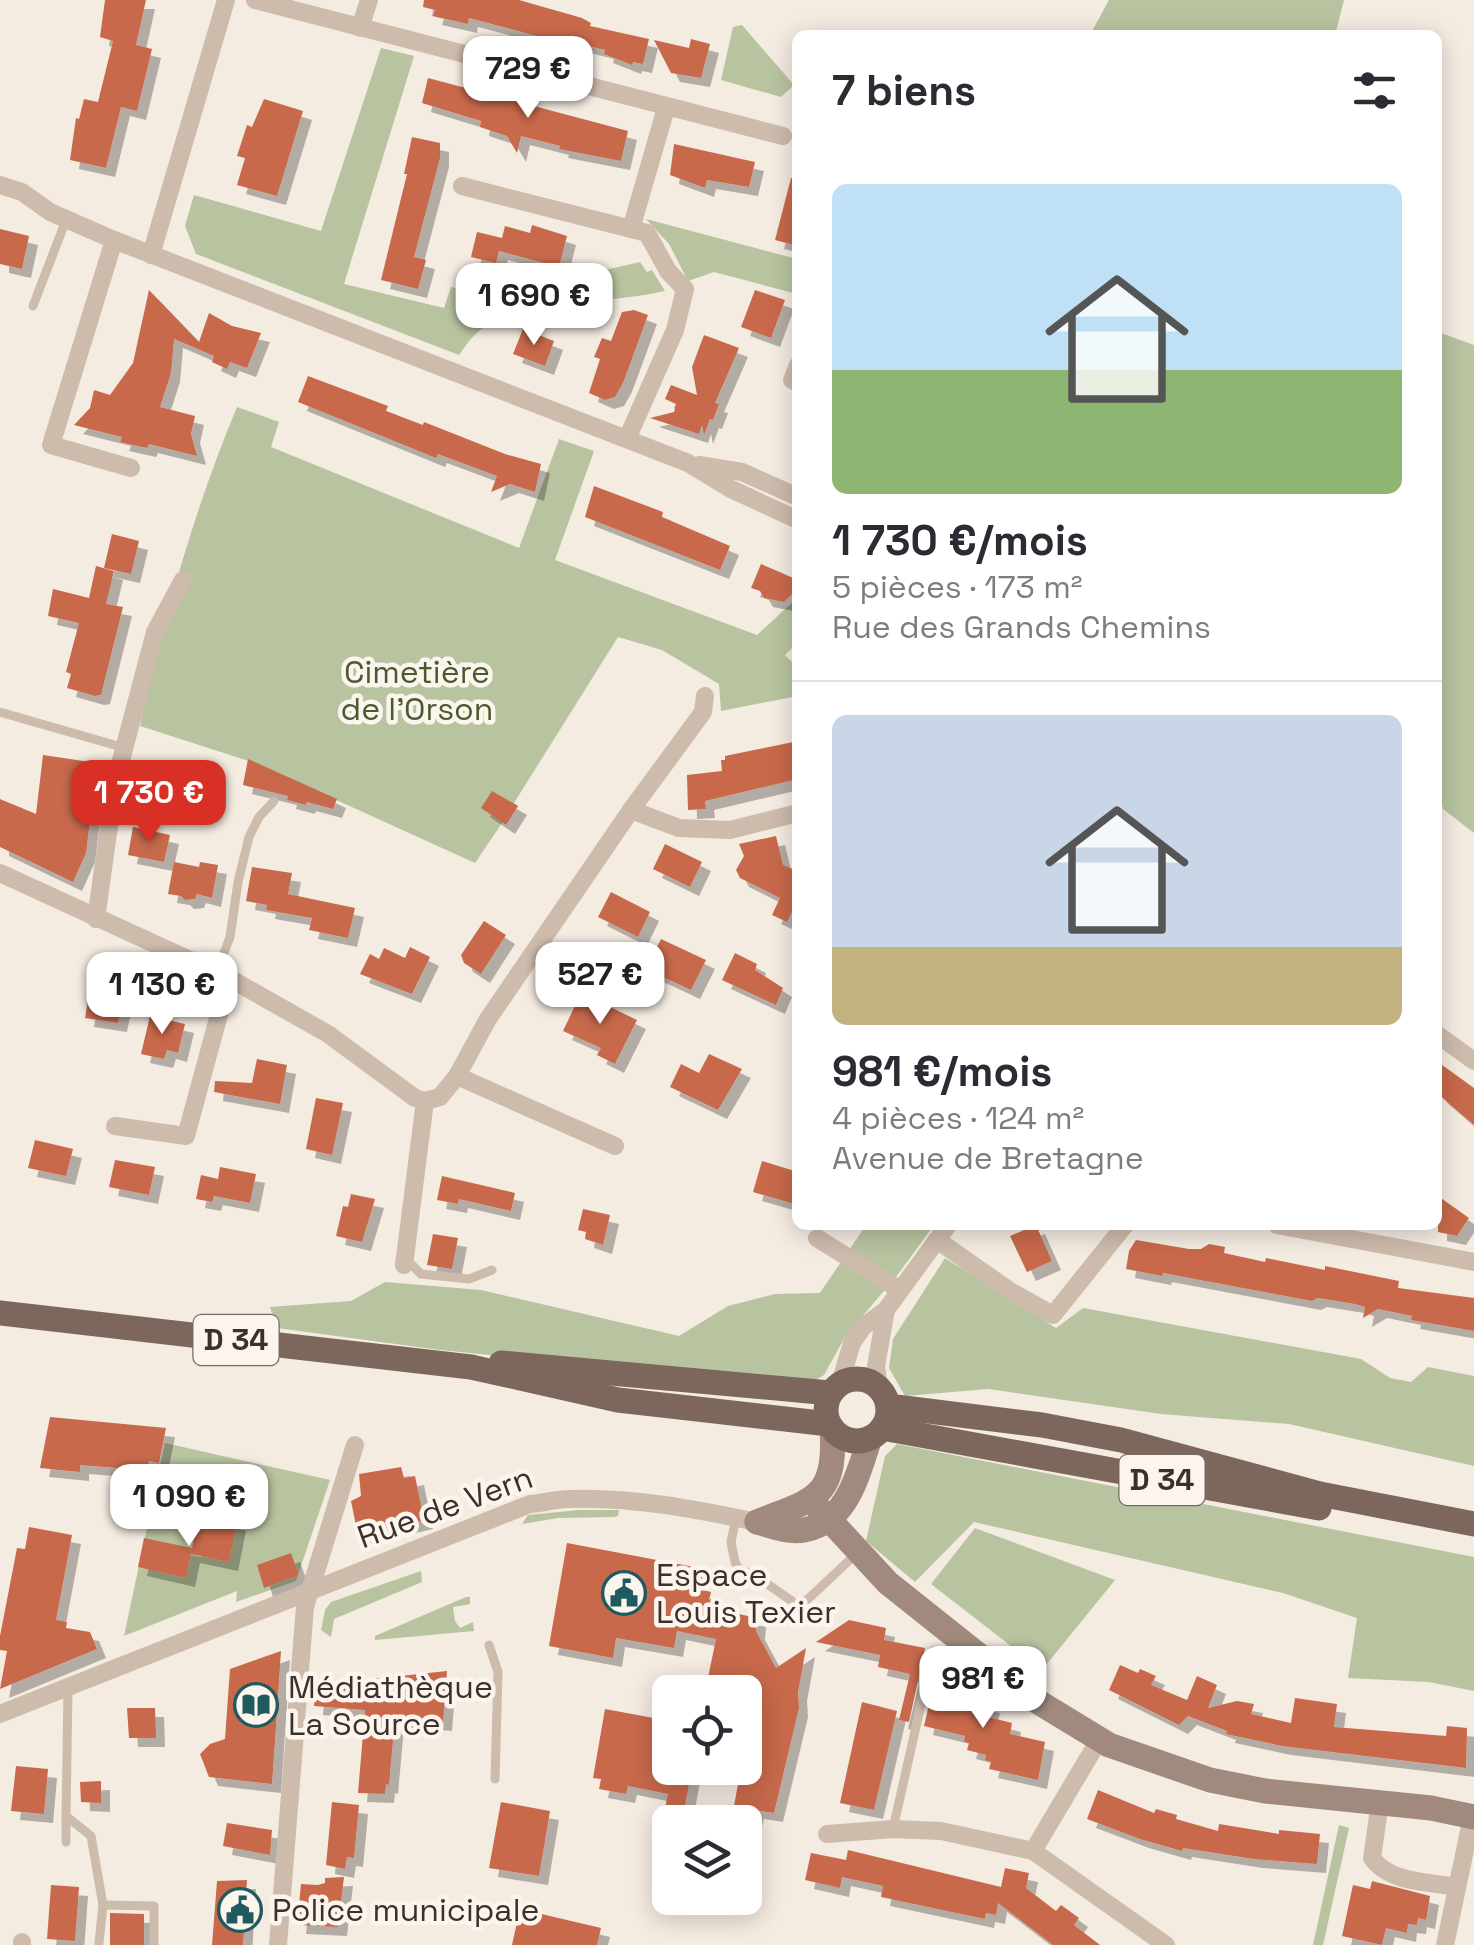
<!DOCTYPE html>
<html lang="fr">
<meta charset="utf-8">
<style>
body{margin:0;font-family:"Space Grotesk",sans-serif;background:#f7f7f7;color:#2b2b33;height:100vh;display:flex;flex-direction:column;font-size:38px;white-space:nowrap}
*{box-sizing:border-box;margin:0}
p{font-size:32px;color:#7c7c81}
.icon{flex:none;width:55px;height:55px;fill:none;stroke:currentColor;stroke-width:2;stroke-linecap:round;stroke-linejoin:round}
.map{position:relative;flex:1;overflow:hidden}
.panel{position:absolute;left:792px;top:30px;width:650px;height:1200px;display:flex;flex-direction:column;background:#fff;border-radius:15px;box-shadow:0 5px 25px #0003}
.panel>*{flex:none}
.controls{position:absolute;left:652px;top:1675px;display:grid;gap:20px}
.controls a{display:grid;place-items:center;width:110px;height:110px;border-radius:15px;background:#fff;box-shadow:0 5px 25px #0003;font-size:50px}
.price{position:absolute;translate:-50% -85px;padding:0 22px;border-radius:20px;background:#fff;color:#222;font-size:32px;line-height:65px;filter:drop-shadow(0 2px 5px #0008)}
.price::after{content:'';position:absolute;left:50%;top:60px;width:30px;height:22px;margin-left:-15px;background:inherit;clip-path:polygon(0 0,100% 0,50% 100%)}
.price.selected{background:#d93025;color:#fff}
ul{padding:0;list-style:none}
li{display:grid;align-content:center;gap:20px;height:530px;padding:0 40px}
li+li{border-top:2px solid #e1e1e2}
li span{display:grid;place-items:center;height:310px;border-radius:15px;color:#555}
li>.icon{margin-inline-start:auto}
span .icon{width:180px;height:180px;fill:#fffc;stroke-width:1}
li b{font-size:42px}
h2{display:flex;justify-content:space-between;align-items:center;height:120px;padding:0 40px;font-size:42px}
.map>svg:first-child{display:block}
</style>
<div class="map">
<svg width="1474" height="1945" viewBox="0 0 1474 1945">
<defs>
<filter id="shadow"><feDropShadow dx="9" dy="9" stdDeviation="0" flood-color="#0004"/></filter>
</defs>
<rect width="100%" height="100%" fill="#f4ebe1"/>
<!-- green -->
<g fill="#b8c4a0">
<path d="M1109 0H1344L1335 35H1090Z"/>
<path d="M742 25 794 85 781 97 721 80 733 27Z"/>
<path d="M381 48 414 56 344 284 444 308 451 287 490 296 640 262 647 272 652 270 665 291C612 303 532 302 486 326 474 333 467 344 459 355L196 254 185 226 194 195 321 231Z"/>
<path d="M646 219 797 259V294L714 272 688 281 669 244Z"/>
<path d="M1438 332 1474 345V833L1443 809 1438 787Z"/>
<path d="M237 407 279 422 271 447 519 548 559 439 594 451 555 560 757 635 797 598V643L785 655 797 667V696L721 711 719 684 662 650 618 637 514 803 518 806 508 822 502 823 475 863 255 763 140 726C164 617 194 510 237 407Z"/>
<path d="M866 1225H934L899 1273 845 1337 824 1375 810 1383 782 1384 440 1350 277 1328 270 1307 351 1301 385 1282 481 1290 679 1336 728 1306 775 1294 820 1293Z"/>
<path d="M945 1258 1056 1328 1083 1308 1361 1359 1390 1378 1411 1382 1428 1367 1474 1376V1466L1289 1424 1161 1414 988 1389 905 1396 889 1368 893 1339Z"/>
<path d="M165 1443 330 1480 296 1581 236 1602 237 1591 124 1636Z"/>
<path d="M897 1444 1474 1557V1691L1429 1682 1348 1678 1357 1618 1283 1593 974 1522 915 1582 866 1541 885 1456Z"/>
<path d="M579 1510H619L618 1516 614 1517 558 1518 522 1524 528 1515Z"/>
<path d="M975 1528 1115 1580 1042 1670 931 1584Z"/>
<path d="M421 1571 422 1582 334 1619 331 1637 321 1630 325 1610 331 1602Z"/>
<path d="M466 1597H470V1604L453 1607 455 1621 460 1628 473 1622 474 1631 375 1640V1636Z"/>
<path d="M1339 1825 1349 1828 1323 1945H1313Z"/>
</g>
<!-- building -->
<g fill="#c8694b" filter="url(#shadow)">
<path d="M105 0H146L136 45 152 49 137 111 121 107 106 168 70 160 76 118 79 119 84 99 98 102 113 41 100 37Z"/>
<path d="M424 0H519L582 18 591 23 590 26 649 39 643 64 633 62 632 65 604 54 605 50 565 40 564 43 469 18 468 24 433 16 435 10 423 7Z"/>
<path d="M691 39 710 44 701 78 671 73 654 40 689 48Z"/>
<path d="M428 78 628 131 621 161 559 149 560 146 521 136 517 153 507 136 480 127 481 121 422 103Z"/>
<path d="M264 99 303 111 277 196 237 185 245 158 237 156 247 125 252 127Z"/>
<path d="M412 137 440 143V158L414 257 426 260 418 289 381 280 407 174H404Z"/>
<path d="M674 144 755 162 749 187 707 180 705 188 670 175Z"/>
<path d="M791 178H798V246L775 240Z"/>
<path d="M532 225 567 236 559 267 499 251 496 263 471 257 477 232 502 238 505 226 530 233Z"/>
<path d="M0 229 29 236 22 269 0 264Z"/>
<path d="M149 290 199 342 209 313 232 326 261 333 247 368 230 362 227 369 212 362 214 356 174 339 171 373 160 407 195 416 191 434 197 456 149 444 147 448 120 442 122 437 74 425 90 408 94 390 110 395 133 363Z"/>
<path d="M755 290 785 300 771 338 741 327Z"/>
<path d="M634 310 648 315 623 383 615 397 605 400 589 393 600 359 594 357 602 338 611 341 622 312Z"/>
<path d="M523 329 554 341 545 366 513 354Z"/>
<path d="M704 335 739 348 715 403 719 404 713 420 710 419 704 435 702 425 699 434 650 418 674 412 676 404 665 399 671 385 697 395 692 367Z"/>
<path d="M308 376 388 406 386 411 423 425 424 422 505 454 541 464 535 492 510 484 491 492 497 476 438 454 436 458 298 402Z"/>
<path d="M594 486 663 512 662 517 730 546 720 570 585 517Z"/>
<path d="M112 534 139 541 131 574 104 568Z"/>
<path d="M761 564 798 580V588L784 602 764 598 760 591 751 588Z"/>
<path d="M96 566 114 571 106 604 123 607 101 695 95 696 67 688 71 674 66 672 79 623 48 616 53 589 89 598Z"/>
<path d="M798 741V779L705 801 706 809 688 810 687 775 722 771 721 760H725V756Z"/>
<path d="M43 755 97 763 86 853 73 882 0 847V799L36 814Z"/>
<path d="M248 759 337 799 333 809 307 802 306 805 287 800 288 796 243 785Z"/>
<path d="M492 791 518 806 506 825 481 808Z"/>
<path d="M133 827 170 835 164 862 128 855Z"/>
<path d="M776 836 783 865 793 869 798 859V907L795 906 787 922 772 915 780 898 740 878 736 870 744 856 739 844Z"/>
<path d="M665 844 702 862 690 887 653 869Z"/>
<path d="M174 862 199 867 200 862 218 865 212 898 197 894 195 899 185 900 181 896 168 894Z"/>
<path d="M252 867 292 873 288 894 355 908 348 938 309 930 312 918 266 910 267 905 246 901Z"/>
<path d="M611 892 650 912 638 937 598 917Z"/>
<path d="M484 921 506 935 481 974 464 963 461 955Z"/>
<path d="M661 939 706 960 691 990 646 969Z"/>
<path d="M410 947 430 957 412 994 360 974 370 954 379 959 384 948 405 958Z"/>
<path d="M735 953 757 964 755 970 783 988 776 1005 722 980Z"/>
<path d="M90 987 124 993 118 1023 85 1018Z"/>
<path d="M581 993 637 1020 615 1064 597 1055 601 1048 563 1031Z"/>
<path d="M150 1016 185 1024 178 1053 167 1050 164 1059 141 1054Z"/>
<path d="M709 1054 742 1069 718 1110 670 1087 681 1064 699 1073Z"/>
<path d="M257 1059 287 1065 280 1104 214 1092 215 1081 252 1083Z"/>
<path d="M1438 1062 1474 1088V1125L1438 1094Z"/>
<path d="M316 1098 343 1103 332 1155 306 1149Z"/>
<path d="M35 1140 73 1149 66 1176 28 1168Z"/>
<path d="M115 1160 155 1167 149 1195 109 1187Z"/>
<path d="M762 1161 798 1172V1205L753 1192Z"/>
<path d="M220 1167 256 1174 250 1203 214 1196 212 1202 196 1199 201 1175 218 1179Z"/>
<path d="M442 1176 515 1193 511 1211 459 1199 458 1204 437 1200Z"/>
<path d="M351 1194 375 1199 362 1242 336 1236 343 1206 348 1207Z"/>
<path d="M1438 1196 1469 1218 1457 1236 1438 1232Z"/>
<path d="M583 1209 610 1215 603 1245 585 1239 586 1232 578 1230Z"/>
<path d="M1036 1225 1052 1261 1027 1272 1010 1236Z"/>
<path d="M433 1234 458 1238 452 1269 427 1265Z"/>
<path d="M1136 1240 1189 1249H1201L1209 1244 1225 1247 1224 1253 1265 1262 1266 1258 1325 1270V1266L1399 1281 1398 1288 1474 1298V1331L1411 1320 1412 1316 1378 1309 1363 1318 1365 1307 1355 1304 1318 1298 1312 1301 1163 1273 1162 1276 1126 1269 1129 1251Z"/>
<path d="M50 1417 166 1428 159 1463 149 1461 146 1479 129 1476 131 1469 80 1465V1472L40 1468Z"/>
<path d="M401 1467 404 1478 415 1476 424 1520 358 1535 351 1501 361 1496 359 1474Z"/>
<path d="M219 1518 237 1522 229 1562 191 1554 186 1578 138 1567 144 1538 192 1548 191 1553 197 1524 216 1528Z"/>
<path d="M29 1527 72 1535 56 1620 67 1622 66 1628 90 1632 97 1649 0 1689 7 1651 0 1650V1636L17 1548 25 1549Z"/>
<path d="M567 1543 694 1567 690 1587 711 1592 709 1600 734 1613 757 1618 756 1631 776 1668 806 1648 798 1692 799 1708 774 1813 755 1810 752 1822H731L741 1768H745V1692H705L716 1639 677 1631 674 1648 616 1638 613 1658 549 1646Z"/>
<path d="M291 1553 299 1575 264 1588 257 1565Z"/>
<path d="M849 1620 886 1628 884 1640 925 1648 909 1722 899 1720 910 1674 878 1667 880 1655 816 1642Z"/>
<path d="M281 1651 272 1784 209 1777 200 1754 210 1744 225 1739 230 1669Z"/>
<path d="M1120 1665 1138 1673 1140 1669 1156 1676 1151 1685 1187 1700 1197 1676 1217 1685 1208 1708 1237 1701 1254 1704 1251 1714 1291 1723 1295 1698 1337 1704 1334 1727 1446 1736 1447 1726 1467 1728 1466 1768 1282 1746 1226 1734 1227 1731 1188 1716 1179 1725 1109 1690Z"/>
<path d="M447 1671 443 1722 395 1718 389 1785 386 1784 385 1794 358 1793 365 1710 314 1706 316 1685Z"/>
<path d="M935 1679 969 1686 966 1699 991 1704 988 1717 1012 1723 1010 1734 1045 1742 1038 1780 989 1769 991 1762 985 1760 986 1755 967 1750 969 1743 964 1742 965 1736 924 1726Z"/>
<path d="M862 1702 897 1711 874 1810 840 1803Z"/>
<path d="M127 1708H155L156 1738H129Z"/>
<path d="M605 1709 670 1721V1768H692L682 1822H662L668 1794 628 1786 626 1794 599 1789 601 1779 593 1778Z"/>
<path d="M16 1766 48 1769 44 1814 11 1811Z"/>
<path d="M101 1781V1803L81 1802 80 1782Z"/>
<path d="M1098 1790 1154 1813 1156 1809 1177 1815 1176 1819 1218 1831 1219 1824 1279 1834V1830L1320 1834 1317 1864 1254 1859 1183 1848 1182 1851 1140 1839 1087 1819Z"/>
<path d="M332 1802 359 1805 354 1858 347 1857 345 1869 326 1865Z"/>
<path d="M501 1802 550 1811 539 1876 489 1868Z"/>
<path d="M227 1823 272 1830 270 1855 223 1846Z"/>
<path d="M848 1850 1001 1887 1005 1868 1029 1873 1026 1888 1056 1911 1061 1905 1079 1918 1074 1925 1100 1945H1053L998 1903 996 1915 986 1913 985 1919 881 1897 883 1886 842 1877 840 1888 805 1880 811 1853 846 1860Z"/>
<path d="M344 1877 338 1927 297 1925 301 1884 318 1885 325 1883V1878Z"/>
<path d="M247 1880 243 1945H212L217 1881Z"/>
<path d="M1372 1881 1430 1896 1426 1920 1418 1918 1417 1925 1408 1924 1407 1933 1386 1928 1382 1945 1342 1936 1353 1885 1370 1889Z"/>
<path d="M51 1885 79 1887 75 1941 47 1939Z"/>
<path d="M520 1909 601 1928 597 1945H512Z"/>
<path d="M110 1913 144 1914V1945H110Z"/>
</g>
<g fill="none" stroke-linecap="round" stroke-linejoin="round">
<!-- lane -->
<g stroke="#cdbbac" stroke-width="9">
<path d="M33 306 66 220"/>
<path d="M0 712 125 748"/>
<path d="M217 971 230 937 238 882 249 837 259 817 274 801"/>
<path d="M406 1259 421 1274 469 1279 492 1270"/>
<path d="M736 1518 731 1542 735 1562 739 1569 756 1576 796 1604 807 1600 855 1555"/>
<path d="M489 1645 498 1672 495 1779"/>
<path d="M68 1689 66 1816 91 1836 103 1905 99 1943"/>
<path d="M893 1829 933 1651"/>
<path d="M66 1842V1816"/>
<path d="M103 1905 154 1906V1945"/>
</g>
<!-- street -->
<g stroke="#cdbbac" stroke-width="18">
<path d="M255 0 783 136"/>
<path d="M360 28 369 0"/>
<path d="M0 185 22 192 50 212 114 240 688 463 731 489 798 520"/>
<path d="M462 186 647 233 668 271 685 289 675 330 627 439"/>
<path d="M631 229 666 108"/>
<path d="M114 240 51 445 131 468"/>
<path d="M151 255 226 0"/>
<path d="M798 365 792 380 798 383"/>
<path d="M699 465 742 472 798 497"/>
<path d="M631 810 679 828 730 830 798 813"/>
<path d="M0 873 229 978 328 1034 415 1098 425 1101"/>
<path d="M96 919 115 783 155 632 183 580"/>
<path d="M1438 1035 1474 1061"/>
<path d="M457 1076 615 1146"/>
<path d="M425 1101 440 1097 457 1076 488 1019 631 810 703 712 705 696"/>
<path d="M115 1126 186 1136 229 978"/>
<path d="M1277 1225 1474 1262"/>
<path d="M817 1238 900 1290"/>
<path d="M937 1240 1010 1291 1053 1315 1125 1225"/>
<path d="M404 1265 425 1101"/>
<path d="M840 1383 852 1343 863 1327 886 1310 948 1225"/>
<path d="M879 1388 876 1366 886 1310"/>
<path d="M0 1714 530 1504C543 1503 557 1499 569 1499 634 1497 695 1509 757 1522"/>
<path d="M1380 1802 1372 1858C1389 1883 1430 1882 1457 1887"/>
<path d="M827 1834 893 1829 941 1831 1033 1851 1166 1945"/>
<path d="M1033 1851 1099 1740"/>
<path d="M22 1945V1942"/>
<path d="M278 1945 305 1607 355 1445"/>
<path d="M1445 1945 1472 1817"/>
</g>
<!-- secondary -->
<g stroke="#a18a7d" stroke-width="25">
<path d="M812 1501 888 1583 1035 1700 1109 1745 1210 1780 1265 1791 1431 1808 1474 1817"/>
<path d="M757 1522C771 1526 789 1533 804 1530 848 1522 858 1473 870 1438"/>
<path d="M757 1522C813 1499 837 1500 832 1428"/>
</g>
<!-- primary -->
<g stroke="#7d675c" stroke-width="25">
<path d="M0 1313 471 1367 618 1400 829 1424"/>
<path d="M501 1363 830 1393"/>
<circle cx="857" cy="1410" r="31"/>
<path d="M888 1406 1042 1425 1121 1440 1320 1494 1474 1524"/>
<path d="M882 1428 1319 1508"/>
</g>
</g>
<!-- icons -->
<defs>
<g id="civic-ring" transform="scale(2.25)"><circle r="9.5" fill="#fbf5ee" stroke="#1f5a5e" stroke-width="1.5"/><path d="M-.6-6.5H3V-4.5H.6V-3L4-1V1h2V6H-6V1h2V-1L-.6-3ZM-1.2 2.5V6h2.4V2.5Z" fill="#1f5a5e"/></g>
<g id="library-ring" transform="scale(2.25)"><circle r="9.5" fill="#fbf5ee" stroke="#1f5a5e" stroke-width="1.5"/><path d="M-6-4Q-3-5.5-.7-3.5V5Q-3 3-6 4ZM6-4Q3-5.5 .7-3.5V5Q3 3 6 4Z" fill="#1f5a5e"/></g>
</defs>
<g fill-rule="evenodd">
<use href="#civic-ring" x="624" y="1593"/>
<use href="#library-ring" x="256" y="1705"/>
<use href="#civic-ring" x="240" y="1910"/>
</g>
<g text-anchor="middle" stroke-width="9" stroke-linejoin="round" paint-order="stroke">
<!-- shield labels -->
<g fill="#fbf5ee" stroke="#756b66" stroke-width="2.5">
<rect x="193.5" y="1315" width="85" height="50" rx="8"/>
<rect x="1119.5" y="1455" width="85" height="50" rx="8"/>
</g>
<g font-size="30" font-weight="bold" fill="#3b302b">
<text x="236" y="1350">D 34</text>
<text x="1162" y="1490">D 34</text>
</g>
<!-- park labels -->
<g font-size="32" fill="#4a5a2e" stroke="#fbf5ee">
<text x="417" y="683">Cimetière<tspan x="417" dy="37">de l'Orson</tspan></text>
</g>
<!-- street labels -->
<g font-size="32" fill="#3b302b" stroke="#fbf5ee">
<text transform="translate(445 1507) rotate(-20)" y="11">Rue de Vern</text>
</g>
<!-- poi labels -->
<g font-size="32" fill="#3b302b" stroke="#fbf5ee" text-anchor="start">
<text x="656" y="1586">Espace<tspan x="656" dy="37">Louis Texier</tspan></text>
<text x="288" y="1698">Médiathèque<tspan x="288" dy="37">La Source</tspan></text>
<text x="272" y="1921">Police municipale</text>
</g>
</g>
</svg>
<div class="controls">
<a><svg class="icon" aria-label="locate" viewBox="0 0 24 24"><circle cx="12" cy="12" r="6"/><path d="M12 2v4M12 18v4M2 12h4M18 12h4"/></svg></a>
<a><svg class="icon" aria-label="layers" viewBox="0 0 24 24"><path d="M12 4l9 5-9 5-9-5zM3 14l9 5 9-5"/></svg></a>
</div>
<b class="price" style="left:528px;top:121px">729 €</b>
<b class="price" style="left:534px;top:348px">1 690 €</b>
<b class="price selected" style="left:149px;top:845px">1 730 €</b>
<b class="price" style="left:600px;top:1027px">527 €</b>
<b class="price" style="left:162px;top:1037px">1 130 €</b>
<b class="price" style="left:189px;top:1549px">1 090 €</b>
<b class="price" style="left:983px;top:1731px">981 €</b>
<section class="panel">
<h2>7 biens<svg class="icon" aria-label="filters" viewBox="0 0 24 24"><path d="M4 7h16M4 17h16"/><circle cx="9" cy="7" r="2"/><circle cx="15" cy="17" r="2"/></svg></h2>
<ul>
<li><span style="background:linear-gradient(#bfe0f5 60%,#8fb573 0)"><svg class="icon" aria-label="home" viewBox="0 0 24 24"><path d="M3 11l9-7 9 7M6 9v11h12V9"/></svg></span><div><b>1 730 €/mois</b><p>5 pièces · 173 m²</p><p>Rue des Grands Chemins</p></div></li>
<li><span style="background:linear-gradient(#c9d6e8 75%,#c2b280 0)"><svg class="icon" aria-label="home" viewBox="0 0 24 24"><path d="M3 11l9-7 9 7M6 9v11h12V9"/></svg></span><div><b>981 €/mois</b><p>4 pièces · 124 m²</p><p>Avenue de Bretagne</p></div></li>
</ul>
</section>
</div>
